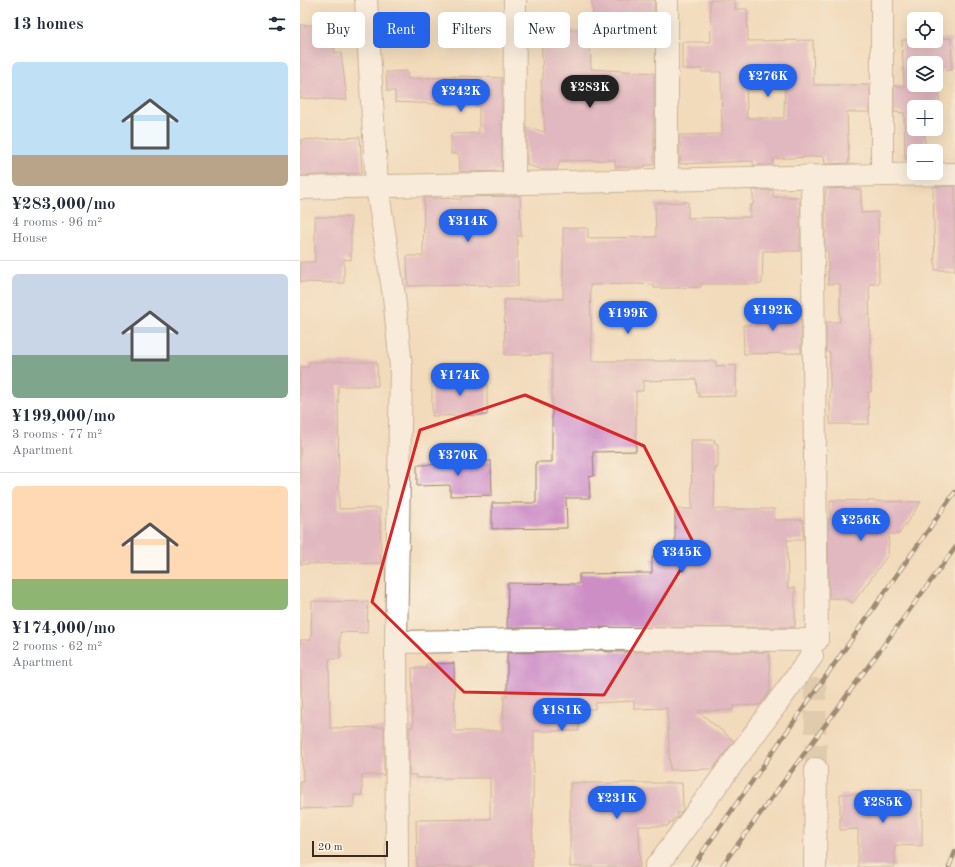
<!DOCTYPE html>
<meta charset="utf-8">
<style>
body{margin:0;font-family:"Old Standard TT",serif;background:#f2f2f3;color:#1f2937;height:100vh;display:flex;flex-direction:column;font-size:15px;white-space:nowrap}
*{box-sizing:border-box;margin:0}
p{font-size:13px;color:#747a83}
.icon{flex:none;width:22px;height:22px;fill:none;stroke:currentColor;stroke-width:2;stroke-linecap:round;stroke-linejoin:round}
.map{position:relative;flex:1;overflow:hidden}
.details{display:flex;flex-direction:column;background:#fff;width:300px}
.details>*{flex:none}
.guide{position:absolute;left:12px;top:12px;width:380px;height:36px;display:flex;gap:8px}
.tools{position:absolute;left:607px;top:12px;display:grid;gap:8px}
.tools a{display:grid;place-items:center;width:36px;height:36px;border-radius:6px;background:#fff;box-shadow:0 4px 16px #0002;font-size:20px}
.scale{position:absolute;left:12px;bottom:10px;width:76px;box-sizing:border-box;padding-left:4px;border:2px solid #3b2a1e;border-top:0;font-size:11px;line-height:14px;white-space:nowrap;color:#3b2a1e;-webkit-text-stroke:3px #fbf7ec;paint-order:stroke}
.price{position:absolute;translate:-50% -34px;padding:0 9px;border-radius:14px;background:#2563eb;color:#fff;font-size:13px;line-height:26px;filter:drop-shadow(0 1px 2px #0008)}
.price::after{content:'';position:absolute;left:50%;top:24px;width:12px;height:9px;margin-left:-6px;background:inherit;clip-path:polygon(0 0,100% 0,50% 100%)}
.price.selected{background:#222;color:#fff}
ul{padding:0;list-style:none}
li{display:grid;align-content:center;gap:8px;height:212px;padding:0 12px}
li+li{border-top:1px solid #e0e1e3}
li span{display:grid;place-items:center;height:124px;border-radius:6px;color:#555}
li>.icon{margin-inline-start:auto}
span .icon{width:72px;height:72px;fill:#fffc;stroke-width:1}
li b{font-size:17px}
h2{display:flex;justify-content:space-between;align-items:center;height:48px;padding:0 12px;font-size:17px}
.pill{padding:0 14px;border-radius:6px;background:#fff;box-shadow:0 4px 16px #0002;font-size:14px;line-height:36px}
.pill.selected{background:#2563eb;color:#fff}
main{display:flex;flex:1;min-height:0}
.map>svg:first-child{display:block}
</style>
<main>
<section class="details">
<h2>13 homes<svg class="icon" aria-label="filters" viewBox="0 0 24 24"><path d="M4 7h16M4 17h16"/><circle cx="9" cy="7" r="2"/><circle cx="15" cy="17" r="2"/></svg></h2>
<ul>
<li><span style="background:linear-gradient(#bfe0f5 75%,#b9a48a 0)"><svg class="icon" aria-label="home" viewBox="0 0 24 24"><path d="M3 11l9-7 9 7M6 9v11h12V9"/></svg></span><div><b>¥283,000/mo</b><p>4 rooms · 96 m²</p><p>House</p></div></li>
<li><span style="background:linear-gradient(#c9d6e8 65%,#7fa58c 0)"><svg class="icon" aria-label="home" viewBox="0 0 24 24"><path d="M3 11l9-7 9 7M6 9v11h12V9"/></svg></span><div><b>¥199,000/mo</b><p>3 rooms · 77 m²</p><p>Apartment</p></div></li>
<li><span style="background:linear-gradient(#ffd9b3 75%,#8fb573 0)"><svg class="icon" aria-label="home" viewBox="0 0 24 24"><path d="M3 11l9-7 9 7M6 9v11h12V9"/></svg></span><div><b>¥174,000/mo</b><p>2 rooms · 62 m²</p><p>Apartment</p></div></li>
</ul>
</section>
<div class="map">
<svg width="655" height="867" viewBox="0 0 655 867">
<rect width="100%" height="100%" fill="#fbf7ec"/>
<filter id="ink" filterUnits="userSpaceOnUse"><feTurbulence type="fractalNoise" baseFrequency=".025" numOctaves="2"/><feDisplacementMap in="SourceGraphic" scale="8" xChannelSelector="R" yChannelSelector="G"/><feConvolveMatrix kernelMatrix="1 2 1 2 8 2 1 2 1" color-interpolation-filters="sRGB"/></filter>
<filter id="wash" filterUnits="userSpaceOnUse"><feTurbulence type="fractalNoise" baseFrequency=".012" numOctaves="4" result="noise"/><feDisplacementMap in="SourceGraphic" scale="16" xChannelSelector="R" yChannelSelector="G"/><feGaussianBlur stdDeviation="0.9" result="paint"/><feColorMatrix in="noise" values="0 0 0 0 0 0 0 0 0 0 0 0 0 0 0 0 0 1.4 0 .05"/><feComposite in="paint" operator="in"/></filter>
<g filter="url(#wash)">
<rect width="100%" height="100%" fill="#f2dbbb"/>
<g id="blocks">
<!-- building -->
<g fill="#cd8ec6" fill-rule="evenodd">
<path d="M292 0H354V23H293Z"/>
<path d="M410 0H435V9H447L448 41 513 40 514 85H570V112H547L549 163 525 164 524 156 473 159V165H453V161L380 164V135L422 134 421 72H402V69H382V42H411ZM446 72H485L484 118H447Z"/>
<path d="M0 25H34L35 53 41 52 47 100 0 98Z"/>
<path d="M241 30H290L291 69 354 73V165H345V167H315V160L260 161 257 170H244L227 165V127L245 132 241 80 243 79Z"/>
<path d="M651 38 652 70 639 71 640 128H636V107H614V129H625V151H614V158H605L604 113 594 112V86H604L602 40 636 41V39ZM614 63H636V85H614Z"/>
<path d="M107 71 108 79 165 76 202 78V171L160 172 159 154H151V134L179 133V106L95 102V91H87L86 72Z"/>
<path d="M60 137 62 173 0 176V140Z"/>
<path d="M655 186V270H635L633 187Z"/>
<path d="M550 188 561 190V213L578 212 579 284H569L571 392H568L569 424H530V352H526V322H540V284H528V251H525V197L526 189Z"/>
<path d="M453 190H473V197H500V251H463L462 284H401V287L379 288H354V285L336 284 290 285 292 361H416V366L436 365V396L399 397V393H397L396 379 343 381V391H336V451L293 452 294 476 289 477 290 498H266L267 528 192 529V503H236V462H252V354L205 355 204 300 263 299V228H288V238L356 237 355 203 388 202V218L450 217V205H453Z"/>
<path d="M220 196 221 236H217L218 286H188V285L108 286 107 256H123L124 198 161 199V197Z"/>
<path d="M15 217H51V260L44 259V283L0 282V262H15Z"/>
<path d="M501 309V353L444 354 443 325H451V310Z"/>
<path d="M9 362H77L78 386H38L39 509 80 508 81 563 0 564V367H9Z"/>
<path d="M187 378V415L132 416V379Z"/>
<path d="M391 440H415L414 444H418V468H415L414 509H474V520H503V540H487L488 588H495V627L207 628 208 583 279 584V574L352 573V557L375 558V509H392Z"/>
<path d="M191 461 192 495 150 496V485L117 486V465L150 464V462Z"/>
<path d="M530 500 621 502 599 534H589L588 555 553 603 547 599 529 598 528 519H530Z"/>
<path d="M12 601 68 602 67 633 40 632V659H29L30 728 84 727V775H62V795H54V807L0 809V782H3L0 640H11Z"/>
<path d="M301 650 307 652H469L470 691 460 705 433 706V710L398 711 434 741 413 769 370 770 367 708 334 709V701L295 703V709H279V731H234L232 867H117L116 820 190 819V778H116V775H109V727H113L112 668H126V664L154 663 155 731H203L204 696H207V653Z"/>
<path d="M270 783H382L383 809 381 813H377V818L373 819V822L368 824V826H339L340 867H270Z"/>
<path d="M582 790H622V846L595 845V867H558V829L540 830V794H582Z"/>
</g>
</g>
</g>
<g filter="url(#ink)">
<use href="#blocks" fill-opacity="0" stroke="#96826c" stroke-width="1"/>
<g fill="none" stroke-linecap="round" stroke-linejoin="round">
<!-- minor-tunnel -->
<path stroke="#cdb89c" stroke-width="22" stroke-dasharray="22 11" stroke-linecap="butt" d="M515 678 516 769"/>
<!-- minor casing -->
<g stroke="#96826c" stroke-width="24">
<g id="minor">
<path d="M66 0 77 186 94 296 101 367 96 642 97 867"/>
<path d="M582 175 655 174"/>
<path d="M367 180V0"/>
<path d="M214 183 215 0"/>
<path d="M0 188 582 175V0"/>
<path d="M307 639 517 640 512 176"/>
<path d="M96 642 295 639"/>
<path d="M356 867 512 656"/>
<path d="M515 867 516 769"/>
</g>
</g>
<!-- minor -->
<use href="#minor" stroke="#fff" stroke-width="22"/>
<!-- rail casing -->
<g stroke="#3b2a1e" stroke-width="4.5">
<g id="rail">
<path d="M392 867 655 492"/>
<path d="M421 867 655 548"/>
<path d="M649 867 655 852"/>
</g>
</g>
<!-- rail -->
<use href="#rail" stroke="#fbf7ec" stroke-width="3" stroke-dasharray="9" stroke-linecap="butt"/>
</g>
</g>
<!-- marked area -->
<path d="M0 0H655V867H0ZM225 395 344 446 395 546 304 695 164 692 72 602 120 430Z" fill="#f2dbbb" fill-opacity=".55" fill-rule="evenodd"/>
<path fill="none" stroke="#d62828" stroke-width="3" stroke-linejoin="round" d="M225 395 344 446 395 546 304 695 164 692 72 602 120 430Z"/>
</svg>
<div class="tools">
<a><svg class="icon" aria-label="locate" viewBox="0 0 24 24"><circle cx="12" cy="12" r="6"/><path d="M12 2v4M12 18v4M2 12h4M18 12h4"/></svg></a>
<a><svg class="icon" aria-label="layers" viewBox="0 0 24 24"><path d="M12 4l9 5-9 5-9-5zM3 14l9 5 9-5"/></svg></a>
<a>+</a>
<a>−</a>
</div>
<div class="scale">20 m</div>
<b class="price" style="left:468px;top:98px">¥276K</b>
<b class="price selected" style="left:290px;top:109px">¥283K</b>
<b class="price" style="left:161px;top:113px">¥242K</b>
<b class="price" style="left:168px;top:243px">¥314K</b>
<b class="price" style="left:473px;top:332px">¥192K</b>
<b class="price" style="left:328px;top:335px">¥199K</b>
<b class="price" style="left:160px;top:397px">¥174K</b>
<b class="price" style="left:158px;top:477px">¥370K</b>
<b class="price" style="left:561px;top:542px">¥256K</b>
<b class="price" style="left:382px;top:574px">¥345K</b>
<b class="price" style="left:262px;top:732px">¥181K</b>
<b class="price" style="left:317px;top:820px">¥231K</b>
<b class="price" style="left:583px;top:824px">¥285K</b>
<div class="guide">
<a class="pill">Buy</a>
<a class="pill selected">Rent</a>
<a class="pill">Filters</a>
<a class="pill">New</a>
<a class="pill">Apartment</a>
</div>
</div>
</main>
